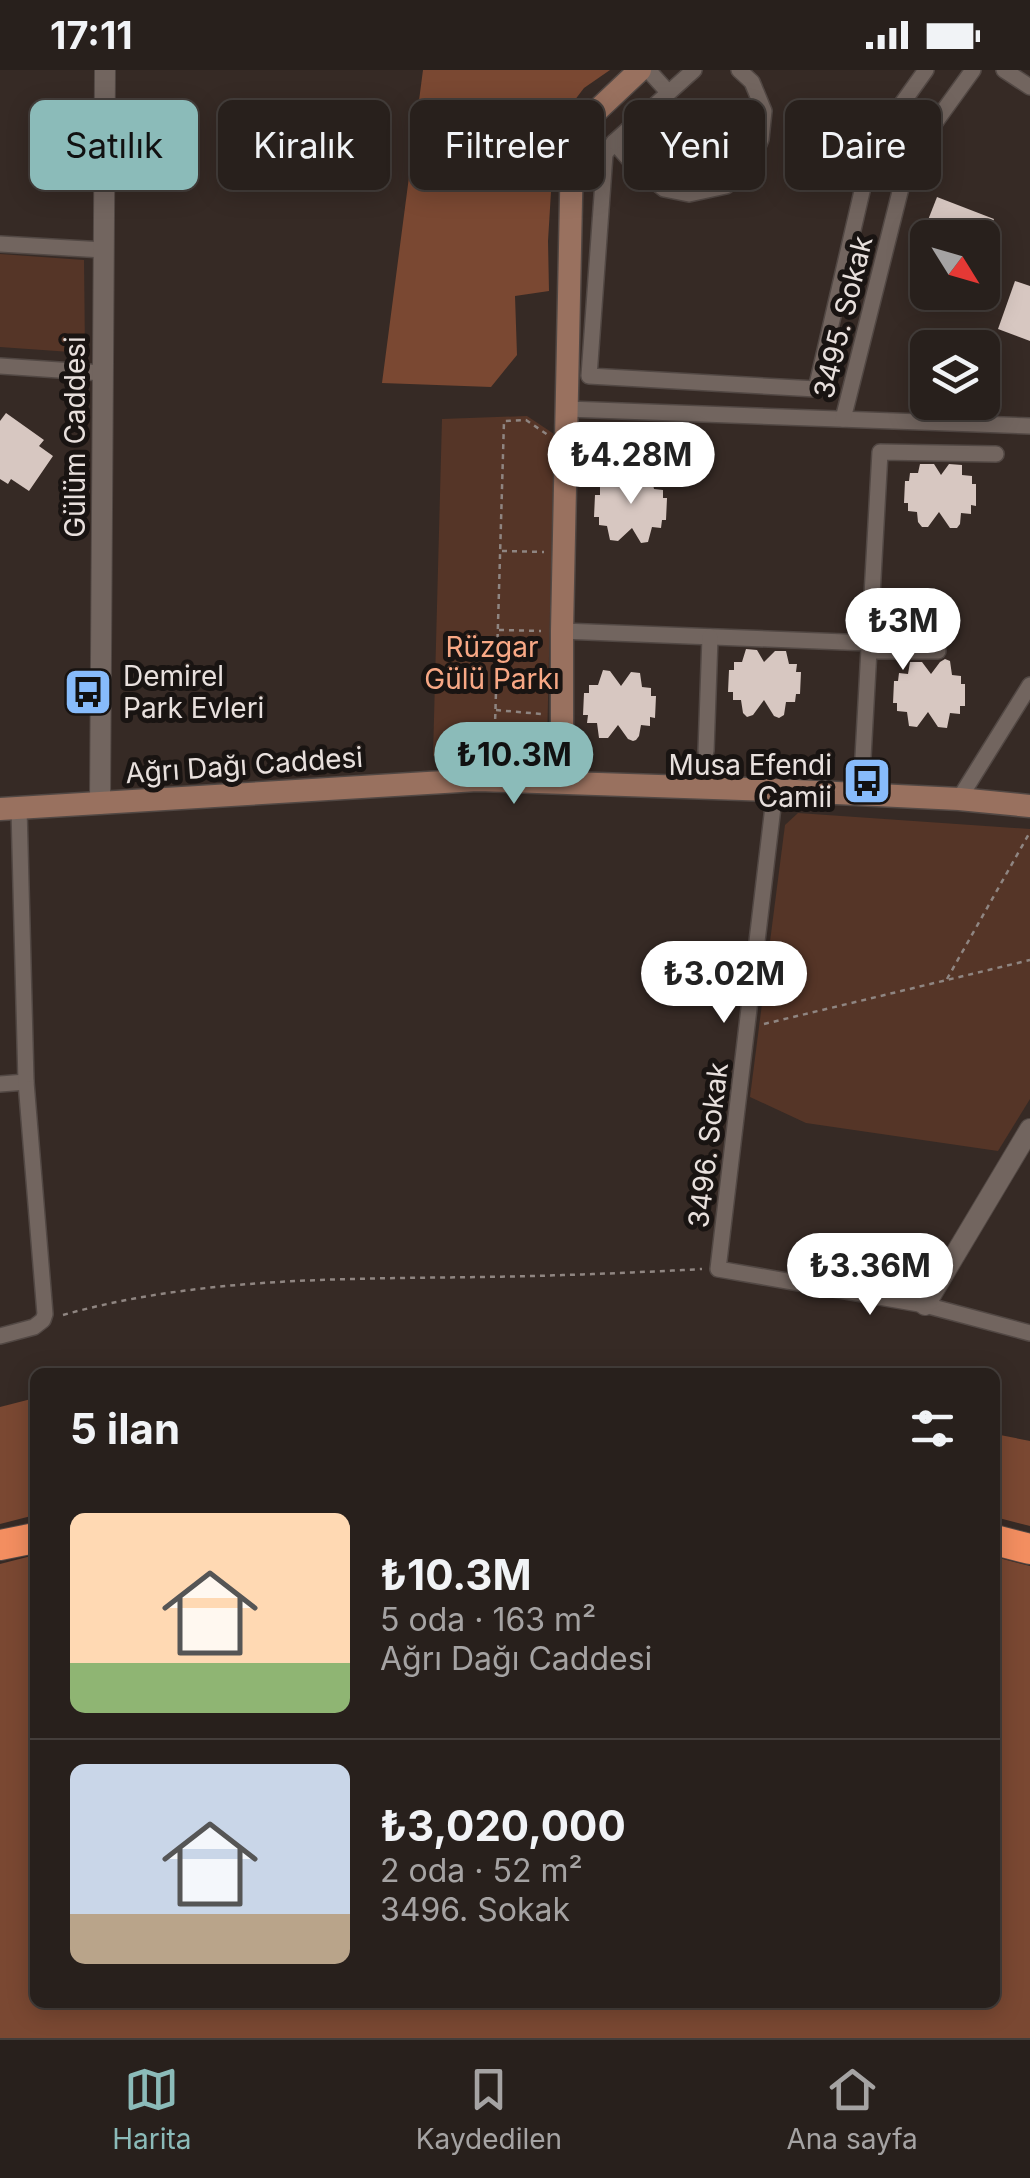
<!DOCTYPE html>
<html lang="tr">
<meta charset="utf-8">
<style>
body{margin:0;font-family:Inter,sans-serif;background:#302825;color:#f1f3f6;height:100vh;display:flex;flex-direction:column;font-size:38px;white-space:nowrap}
*{box-sizing:border-box;margin:0}
p{font-size:32px;color:#a5a3a3}
.icon{flex:none;width:55px;height:55px;fill:none;stroke:currentColor;stroke-width:2;stroke-linecap:round;stroke-linejoin:round}
.map{position:relative;flex:1;overflow:hidden}
.sheet{position:absolute;left:30px;top:1298px;width:970px;height:640px;display:flex;flex-direction:column;background:#28201c;border-radius:15px;box-shadow:0 5px 25px #0003,0 0 0 2px #443e3b}
.sheet>*{flex:none}
.banner{position:absolute;left:30px;top:30px;width:970px;height:90px;display:flex;gap:20px}
.needle{width:65px;rotate:127deg}
.buttons{position:absolute;left:910px;top:150px;display:grid;gap:20px}
.buttons a{display:grid;place-items:center;width:90px;height:90px;border-radius:15px;background:#28201c;box-shadow:0 5px 25px #0003,0 0 0 2px #443e3b;font-size:50px}
.price{position:absolute;translate:-50% -85px;padding:0 22px;border-radius:35px;background:#fff;color:#222;font-size:32px;line-height:65px;filter:drop-shadow(0 2px 5px #0008)}
.price::after{content:'';position:absolute;left:50%;top:60px;width:30px;height:22px;margin-left:-15px;background:inherit;clip-path:polygon(0 0,100% 0,50% 100%)}
.price.current{background:#8bbbb9;color:#111}
ul{padding:0;list-style:none}
li{display:flex;align-items:center;gap:30px;height:250px;padding:0 40px}
li+li{border-top:2px solid #443e3b}
li span{display:grid;place-items:center;flex:none;width:280px;height:200px;border-radius:15px;color:#555}
li>.icon{margin-inline-start:auto}
span .icon{width:120px;height:120px;fill:#fffc;stroke-width:1}
li b{font-size:42px}
h2{display:flex;justify-content:space-between;align-items:center;height:120px;padding:0 40px;font-size:42px}
.pill{padding:0 35px;border-radius:15px;background:#28201c;box-shadow:0 5px 25px #0003,0 0 0 2px #443e3b;font-size:35px;line-height:90px}
.pill.current{background:#8bbbb9;color:#111}
.status{display:flex;justify-content:space-between;align-items:center;height:70px;padding:0 50px;background:#28201c;direction:ltr}
.status svg{height:28px;fill:currentColor}
.tab-bar{display:flex;justify-content:space-around;align-items:center;height:140px;border-top:2px solid #443e3b;background:#28201c;font-size:28px;color:#a5a3a3}
.tab-bar a{display:grid;justify-items:center;gap:5px}
.tab-bar .current{color:#8bbbb9}
.map>svg:first-child{display:block}
</style>
<div class="status"><b>17:11</b><svg viewBox="0 0 49 12"><path d="M0 12V9h3v3zM5 12V6h3v6zM10 12V3h3v9zM15 12V0h3v12zM26 1h20v11H26zM47 4h2v5h-2z"/></svg></div>
<div class="map">
<svg width="1030" height="1968" viewBox="0 0 1030 1968">
<rect width="100%" height="100%" fill="#362a25"/>
<!-- green -->
<g fill="#553527">
<path d="M0 184 84 190 85 283 0 277Z"/>
<path d="M527 346 554 364 547 675 541 685 533 688 433 686 442 349Z"/>
<path d="M798 743 1030 759V1029L998 1081 806 1053 750 1027 785 755Z"/>
</g>
<!-- forest -->
<g fill="#7a4832">
<path d="M423 0H610L584 18 555 56 548 171 549 221 515 226 517 285 491 317 382 313Z"/>
<path d="M35 1328V1445L0 1454V1337Z"/>
<path d="M995 1364 1030 1371V1456L995 1447Z"/>
<path d="M35 1485V1932H995V1487L1030 1496V1968H0V1494Z"/>
</g>
<!-- building -->
<g fill="#d7c7c1">
<path d="M937 127 994 149 986 168H921Z"/>
<path d="M1015 211 1030 216V271L998 259Z"/>
<path d="M6 343 44 370 39 376 53 386 29 421 11 409 8 414 0 409V351Z"/>
<path d="M920 394H934L941 405 949 394 962 395V405L972 406V414H976V436L971 435V444L961 443 960 454 957 458H950L939 442 928 457H922L918 452 917 442 908 441V433H904L905 411H909L910 403H918Z"/>
<path d="M616 402 622 403 632 419 642 405 645 403 651 405 654 419 663 420V428H667L666 450H662L661 458 652 457 648 472 641 473 632 458 618 471 610 470 607 456 599 455V447H594L595 425H600V417H609L611 407Z"/>
<path d="M746 579 757 580 764 592 775 581H786L789 594H797L796 602H801L800 624H796L795 632H786L784 645 779 648 774 646 764 630 753 645 747 647 743 643 741 630H733V622H728L729 600H734V592H742Z"/>
<path d="M945 589 950 591 952 605 961 606V614H965V636H960V644L950 643 947 658 938 657 928 642 917 657 909 656 907 642 897 641V633H893L894 611H898L899 603 908 604 910 592H922L931 604 940 592Z"/>
<path d="M603 600 610 601 621 616 631 602 640 603 642 617 651 618V626H656L655 648 650 647V656L641 655 639 666 636 670 633 671 628 669 618 655 608 668H599L597 653H587L588 645H583L584 623H589V615H598Z"/>
</g>
<g fill="none" stroke-linecap="round" stroke-linejoin="round">
<!-- minor casing -->
<g stroke="#524844" stroke-width="18">
<g id="minor">
<path d="M648 0 668 22"/>
<path d="M739 0 752 12 764 41 761 69 749 99 726 116 689 124 664 119 634 95 614 72 605 84 589 306 816 319 873 74 926 0"/>
<path d="M1004 0 1030 17"/>
<path d="M614 72 694 0"/>
<path d="M0 174 104 180"/>
<path d="M0 296 103 303"/>
<path d="M567 339 1030 356"/>
<path d="M843 349 908 90 973 0"/>
<path d="M562 561 870 573"/>
<path d="M869 581H938"/>
<path d="M706 681 710 567"/>
<path d="M863 687 880 382 996 384"/>
<path d="M775 720 718 1199 925 1235 1030 1263"/>
<path d="M959 729 1030 615"/>
<path d="M0 1014 26 1012"/>
<path d="M0 1266 34 1257 43 1250 45 1244 26 1012 19 738"/>
</g>
</g>
<!-- tertiary casing -->
<g stroke="#524844" stroke-width="22">
<g id="tertiary">
<path d="M100 734 105 0"/>
<path d="M925 1235 1030 1059"/>
</g>
</g>
<!-- secondary casing -->
<g stroke="#524844" stroke-width="25">
<g id="secondary">
<path d="M562 712V561L572 82 575 64 588 49 640 0"/>
<path d="M0 739 477 710 775 720 959 729 1030 736"/>
</g>
</g>
<!-- motorway casing -->
<g stroke="#524844" stroke-width="32">
<g id="motorway">
<path d="M995 1470 1030 1479"/>
<path d="M0 1475 35 1468"/>
</g>
</g>
<!-- path -->
<g stroke="#8f8581" stroke-width="2.5" stroke-dasharray="5 5" stroke-linecap="butt">
<path d="M502 481 544 482"/>
<path d="M499 560 541 561"/>
<path d="M496 640 541 644"/>
<path d="M494 689 504 351 526 350 548 365"/>
<path d="M947 909 1030 762"/>
<path d="M764 954 1030 890"/>
<path d="M63 1245C198 1207 341 1209 480 1207 554 1206 628 1203 702 1199"/>
</g>
<!-- minor -->
<use href="#minor" stroke="#72655f" stroke-width="15"/>
<!-- tertiary -->
<use href="#tertiary" stroke="#72655f" stroke-width="20"/>
<!-- secondary -->
<use href="#secondary" stroke="#99715f" stroke-width="22"/>
<!-- motorway -->
<use href="#motorway" stroke="#f38e60" stroke-width="30"/>
</g>
<!-- icons -->
<defs>
<g id="bus-square" transform="scale(2.5)"><rect x="-9" y="-9" width="18" height="18" rx="4" fill="#87bbfb" stroke="#191412"/><path d="M-5-6H5V4H4V6H2V4H-2V6H-4V4H-5ZM-3.5-4V0h7V-4ZM-3.5 1.2v1.5H-2V1.2ZM2 1.2v1.5H3.5V1.2Z" fill="#111"/></g>
</defs>
<g fill-rule="evenodd">
<use href="#bus-square" x="88" y="622"/>
<use href="#bus-square" x="867" y="711"/>
</g>
<g text-anchor="middle" stroke-width="10" stroke-linejoin="round" paint-order="stroke">
<!-- street labels -->
<g font-size="28" fill="#e8e0dd" stroke="#191412">
<text transform="translate(843 247) rotate(-76)" y="10">3495. Sokak</text>
<text transform="translate(75 367) rotate(-90)" y="10">Gülüm Caddesi</text>
<text transform="translate(244 695) rotate(-4)" y="10">Ağrı Dağı Caddesi</text>
<text transform="translate(708 1075) rotate(-83)" y="10">3496. Sokak</text>
</g>
<!-- park labels -->
<g font-size="28" fill="#f8a885" stroke="#191412">
<text x="492" y="587">Rüzgar<tspan x="492" dy="32">Gülü Parkı</tspan></text>
</g>
<!-- poi labels -->
<g font-size="28" fill="#e8e0dd" stroke="#191412" text-anchor="start">
<text x="123" y="616">Demirel<tspan x="123" dy="32">Park Evleri</tspan></text>
<text x="832" y="705" text-anchor="end">Musa Efendi<tspan x="832" dy="32">Camii</tspan></text>
</g>
</g>
</svg>
<div class="buttons">
<a><svg class="needle" viewBox="-14 -14 28 28"><path d="M0-13l5 13h-10z" fill="#e53935"/><path d="M0 13l5-13h-10z" fill="#a5a3a3"/></svg></a>
<a><svg class="icon" aria-label="layers" viewBox="0 0 24 24"><path d="M12 4l9 5-9 5-9-5zM3 14l9 5 9-5"/></svg></a>
</div>
<b class="price" style="left:631px;top:437px">₺4.28M</b>
<b class="price" style="left:903px;top:603px">₺3M</b>
<b class="price current" style="left:514px;top:737px">₺10.3M</b>
<b class="price" style="left:724px;top:956px">₺3.02M</b>
<b class="price" style="left:870px;top:1248px">₺3.36M</b>
<div class="banner">
<a class="pill current">Satılık</a>
<a class="pill">Kiralık</a>
<a class="pill">Filtreler</a>
<a class="pill">Yeni</a>
<a class="pill">Daire</a>
</div>
<section class="sheet">
<h2>5 ilan<svg class="icon" aria-label="filters" viewBox="0 0 24 24"><path d="M4 7h16M4 17h16"/><circle cx="9" cy="7" r="2"/><circle cx="15" cy="17" r="2"/></svg></h2>
<ul>
<li><span style="background:linear-gradient(#ffd9b3 75%,#8fb573 0)"><svg class="icon" aria-label="home" viewBox="0 0 24 24"><path d="M3 11l9-7 9 7M6 9v11h12V9"/></svg></span><div><b>₺10.3M</b><p>5 oda · 163 m²</p><p>Ağrı Dağı Caddesi</p></div></li>
<li><span style="background:linear-gradient(#c9d6e8 75%,#b9a48a 0)"><svg class="icon" aria-label="home" viewBox="0 0 24 24"><path d="M3 11l9-7 9 7M6 9v11h12V9"/></svg></span><div><b>₺3,020,000</b><p>2 oda · 52 m²</p><p>3496. Sokak</p></div></li>
</ul>
</section>
</div>
<nav class="tab-bar">
<a class="current"><svg class="icon" aria-label="map" viewBox="0 0 24 24"><path d="M3 6l6-2 6 2 6-2v14l-6 2-6-2-6 2zM9 4v14M15 6v14"/></svg>Harita</a>
<a><svg class="icon" aria-label="saved" viewBox="0 0 24 24"><path d="M7 4h10v16l-5-4-5 4z"/></svg>Kaydedilen</a>
<a><svg class="icon" aria-label="home" viewBox="0 0 24 24"><path d="M3 11l9-7 9 7M6 9v11h12V9"/></svg>Ana sayfa</a>
</nav>
